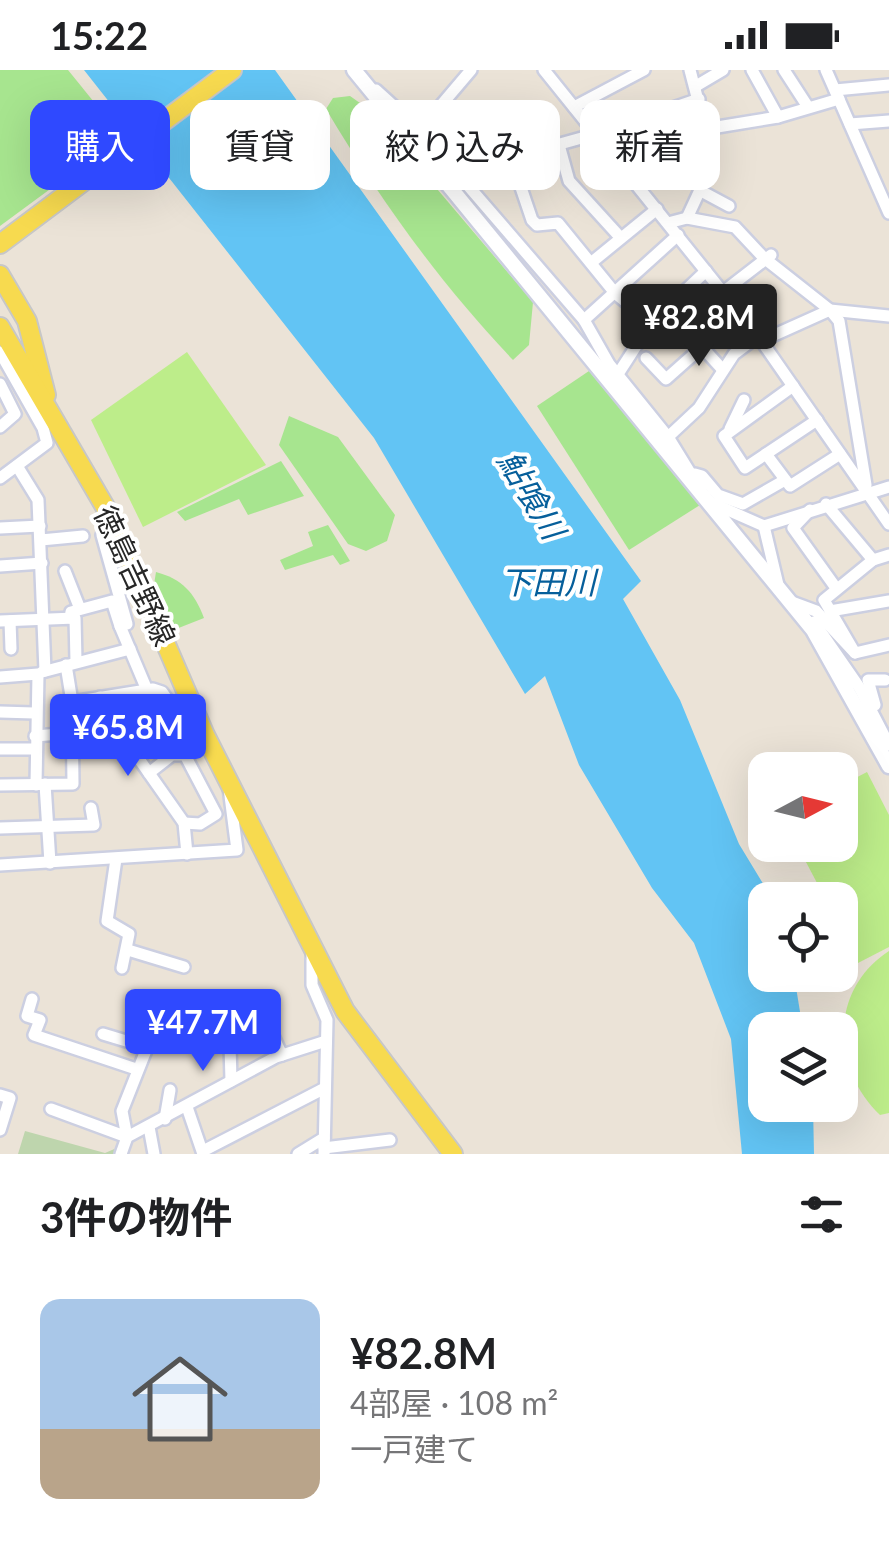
<!DOCTYPE html>
<html lang="ja">
<meta charset="utf-8">
<style>
body{margin:0;font-family:Lato,"Noto Sans JP",sans-serif;background:#f6f6f6;color:#202124;height:100vh;display:flex;flex-direction:column;font-size:38px;white-space:nowrap}
*{box-sizing:border-box;margin:0}
p{font-size:32px;color:#757577}
.icon{flex:none;width:55px;height:55px;fill:none;stroke:currentColor;stroke-width:2;stroke-linecap:round;stroke-linejoin:round}
.map{position:relative;height:1084px;overflow:hidden}
.sheet{display:flex;flex-direction:column;background:#fff;flex:1}
.sheet>*{flex:none}
.guide{position:absolute;left:30px;top:30px;width:830px;height:90px;display:flex;gap:20px}
.needle{width:65px;rotate:83deg}
.fabs{position:absolute;left:748px;top:682px;display:grid;gap:20px}
.fabs a{display:grid;place-items:center;width:110px;height:110px;border-radius:20px;background:#fff;box-shadow:0 10px 40px #0002;font-size:50px}
.price{position:absolute;translate:-50% -85px;padding:0 22px;border-radius:10px;background:#2f49ff;color:#fff;font-size:32px;line-height:65px;filter:drop-shadow(0 2px 5px #0008)}
.price::after{content:'';position:absolute;left:50%;top:60px;width:30px;height:22px;margin-left:-15px;background:inherit;clip-path:polygon(0 0,100% 0,50% 100%)}
.price.active{background:#222;color:#fff}
ul{padding:0;list-style:none}
li{display:flex;align-items:center;gap:30px;height:250px;padding:0 40px}
li span{display:grid;place-items:center;flex:none;width:280px;height:200px;border-radius:20px;color:#555}
li>.icon{margin-inline-start:auto}
span .icon{width:120px;height:120px;fill:#fffc;stroke-width:1}
li b{font-size:42px}
h2{display:flex;justify-content:space-between;align-items:center;height:120px;padding:0 40px;font-size:42px}
.tag{padding:0 35px;border-radius:20px;background:#fff;box-shadow:0 10px 40px #0002;font-size:35px;line-height:90px}
.tag.active{background:#2f49ff;color:#fff}
.status{display:flex;justify-content:space-between;align-items:center;height:70px;padding:0 50px;background:#fff;direction:ltr}
.status svg{height:28px;fill:currentColor}
.map>svg:first-child{display:block}
</style>
<div class="status"><b>15:22</b><svg viewBox="0 0 49 12"><path d="M0 12V9h3v3zM5 12V6h3v6zM10 12V3h3v9zM15 12V0h3v12zM26 1h20v11H26zM47 4h2v5h-2z"/></svg></div>
<div class="map">
<svg width="889" height="1084" viewBox="0 0 889 1084">
<rect width="100%" height="100%" fill="#ebe3d7"/>
<!-- green -->
<g fill="#a7e58f">
<path d="M0 0H68L98 37 110 75 0 156Z"/>
<path d="M350 26 370 40 533 232 529 275 513 290C440 213 380 130 326 39L333 28Z"/>
<path d="M589 301 700 435 629 480 537 336Z"/>
<path d="M289 346 338 367 395 445 387 471 366 481 348 474 279 375Z"/>
<path d="M281 391 304 426 248 445 239 429 185 451 177 442Z"/>
<path d="M328 455 350 491 340 495 333 485 285 500 280 490 313 476 308 462Z"/>
<path d="M156 502C182 509 194 522 204 548L176 559 153 521Z"/>
</g>
<!-- cemetery -->
<path fill="#bed5ad" d="M25 1061 105 1083 119 1077 118 1084H18Z"/>
<!-- pitch -->
<g fill="#bded8a">
<path d="M187 282 266 395 143 457 91 350Z"/>
<path d="M867 702 889 745V877L858 893 840 857V830H826L797 775H840V716Z"/>
<path d="M889 881V1043L880 1045C831 998 829 920 889 881Z"/>
</g>
<!-- water -->
<path fill="#62c4f4" d="M84 0H275L641 511 623 529 680 630 739 774 773 830H765V905H794L803 960H765V1035H813L814 1084H742L731 969 694 873 652 818 579 695 545 606 525 624 374 368Z"/>
<g fill="none" stroke-linecap="round" stroke-linejoin="round">
<!-- minor casing -->
<g stroke="#cccfe1" stroke-width="16">
<g id="minor">
<path d="M544 0 758 266 889 454"/>
<path d="M752 0 778 47"/>
<path d="M784 0 808 37"/>
<path d="M826 0 889 143"/>
<path d="M696 16 723 0"/>
<path d="M376 20 420 60 584 250 609 294 668 367 700 419"/>
<path d="M835 20 889 15"/>
<path d="M574 37 644 0"/>
<path d="M510 41 526 57 533 82"/>
<path d="M850 54 889 51"/>
<path d="M705 59 778 47 839 29"/>
<path d="M420 60 471 0"/>
<path d="M559 75 569 111 619 166"/>
<path d="M511 88 532 150 537 155 558 153 615 223 651 253"/>
<path d="M624 99 708 69"/>
<path d="M455 103 596 64 699 29"/>
<path d="M636 114 680 104 706 107"/>
<path d="M701 121 729 136"/>
<path d="M687 148 706 107 708 69 690 0"/>
<path d="M668 153 687 148 735 157 764 188 830 240 839 251 866 415"/>
<path d="M592 192 657 139"/>
<path d="M723 222 771 185"/>
<path d="M673 231 702 277 723 300"/>
<path d="M584 250 678 165"/>
<path d="M761 271 830 240 889 246"/>
<path d="M0 282 43 358 47 373 0 408"/>
<path d="M646 288 666 309 702 277"/>
<path d="M618 304 651 253 706 201"/>
<path d="M0 314 15 344 0 357"/>
<path d="M793 316 724 366 745 398 817 350"/>
<path d="M730 359 744 330"/>
<path d="M668 367 699 338 734 284 758 266"/>
<path d="M766 384 790 416 840 384"/>
<path d="M17 396 38 430 45 601"/>
<path d="M695 404 702 406 718 425 743 434 785 410"/>
<path d="M714 434 764 456 889 417"/>
<path d="M826 434 873 490"/>
<path d="M810 440 793 458 836 518"/>
<path d="M111 447 102 465 127 554 120 556 147 620"/>
<path d="M764 456 779 519"/>
<path d="M0 458 40 456"/>
<path d="M41 470 83 466"/>
<path d="M0 496 42 493"/>
<path d="M65 501 80 539"/>
<path d="M789 531 816 541 855 583 889 575"/>
<path d="M830 541 889 531"/>
<path d="M70 548 71 542 112 531 120 556"/>
<path d="M0 551 75 548 76 591"/>
<path d="M10 551 11 579"/>
<path d="M814 552 859 617 889 675"/>
<path d="M855 583 824 530 873 490 889 485"/>
<path d="M66 595 72 632"/>
<path d="M42 602 130 579"/>
<path d="M0 607 38 604 36 715"/>
<path d="M100 627 145 679"/>
<path d="M875 635 868 610H885"/>
<path d="M0 642 34 643"/>
<path d="M172 659 170 671 158 679H132L184 753 187 784"/>
<path d="M35 666 72 663"/>
<path d="M0 679H35"/>
<path d="M73 679H132"/>
<path d="M149 703 172 685H185L216 744 200 754 184 753"/>
<path d="M45 714 50 793"/>
<path d="M0 715 73 714 72 632 153 619 162 622 193 666 207 675"/>
<path d="M0 758 94 755 91 738"/>
<path d="M116 789 107 851 129 864 122 898"/>
<path d="M0 795 237 780 229 718"/>
<path d="M128 880 184 897"/>
<path d="M312 881V915L327 950 324 1084"/>
<path d="M32 929 27 946 40 950 34 965 136 999"/>
<path d="M262 942 282 985"/>
<path d="M103 964 146 977"/>
<path d="M230 974 231 1011"/>
<path d="M0 1025 10 1028 0 1060"/>
<path d="M187 1037 203 1084"/>
<path d="M51 1039 127 1067 122 1041 158 950"/>
<path d="M165 1049 170 1020"/>
<path d="M149 1057 154 1084"/>
<path d="M324 1078 390 1070"/>
<path d="M203 1081 325 1018"/>
<path d="M121 1084 127 1067 276 987 326 971"/>
<path d="M298 1084 324 1068"/>
</g>
</g>
<!-- tertiary casing -->
<g stroke="#cccfe1" stroke-width="19">
<path id="tertiary" d="M354 0 813 560 889 696"/>
</g>
<!-- primary casing -->
<g stroke="#c7c7c7" stroke-width="22">
<g id="primary">
<path d="M0 174 232 0"/>
<path d="M0 205 27 251 46 325"/>
<path d="M0 257 111 447 205 665 345 941 453 1084"/>
</g>
</g>
<!-- minor -->
<use href="#minor" stroke="#fff" stroke-width="11"/>
<!-- tertiary -->
<use href="#tertiary" stroke="#fff" stroke-width="14"/>
<!-- primary -->
<use href="#primary" stroke="#f7da4f" stroke-width="18"/>
</g>
<g text-anchor="middle" stroke-width="8" stroke-linejoin="round" paint-order="stroke">
<!-- street labels -->
<g font-size="30" fill="#272727" stroke="#fff">
<text transform="translate(134 506) rotate(65)" y="10">徳島吉野線</text>
</g>
<!-- water labels -->
<g font-size="32" font-style="italic" fill="#065f9b" stroke="#fff">
<text transform="translate(531 425) rotate(59)" y="11">鮎喰川</text>
<text x="548" y="524">下田川</text>
</g>
</g>
</svg>
<div class="fabs">
<a><svg class="needle" viewBox="-14 -14 28 28"><path d="M0-13l5 13h-10z" fill="#e53935"/><path d="M0 13l5-13h-10z" fill="#757577"/></svg></a>
<a><svg class="icon" aria-label="locate" viewBox="0 0 24 24"><circle cx="12" cy="12" r="6"/><path d="M12 2v4M12 18v4M2 12h4M18 12h4"/></svg></a>
<a><svg class="icon" aria-label="layers" viewBox="0 0 24 24"><path d="M12 4l9 5-9 5-9-5zM3 14l9 5 9-5"/></svg></a>
</div>
<b class="price active" style="left:699px;top:299px">¥82.8M</b>
<b class="price" style="left:128px;top:709px">¥65.8M</b>
<b class="price" style="left:203px;top:1004px">¥47.7M</b>
<div class="guide">
<a class="tag active">購入</a>
<a class="tag">賃貸</a>
<a class="tag">絞り込み</a>
<a class="tag">新着</a>
</div>
</div>
<section class="sheet">
<h2>3件の物件<svg class="icon" aria-label="filters" viewBox="0 0 24 24"><path d="M4 7h16M4 17h16"/><circle cx="9" cy="7" r="2"/><circle cx="15" cy="17" r="2"/></svg></h2>
<ul>
<li><span style="background:linear-gradient(#a9c7e8 65%,#b9a48a 0)"><svg class="icon" aria-label="home" viewBox="0 0 24 24"><path d="M3 11l9-7 9 7M6 9v11h12V9"/></svg></span><div><b>¥82.8M</b><p>4部屋 · 108 m²</p><p>一戸建て</p></div></li>
</ul>
</section>
